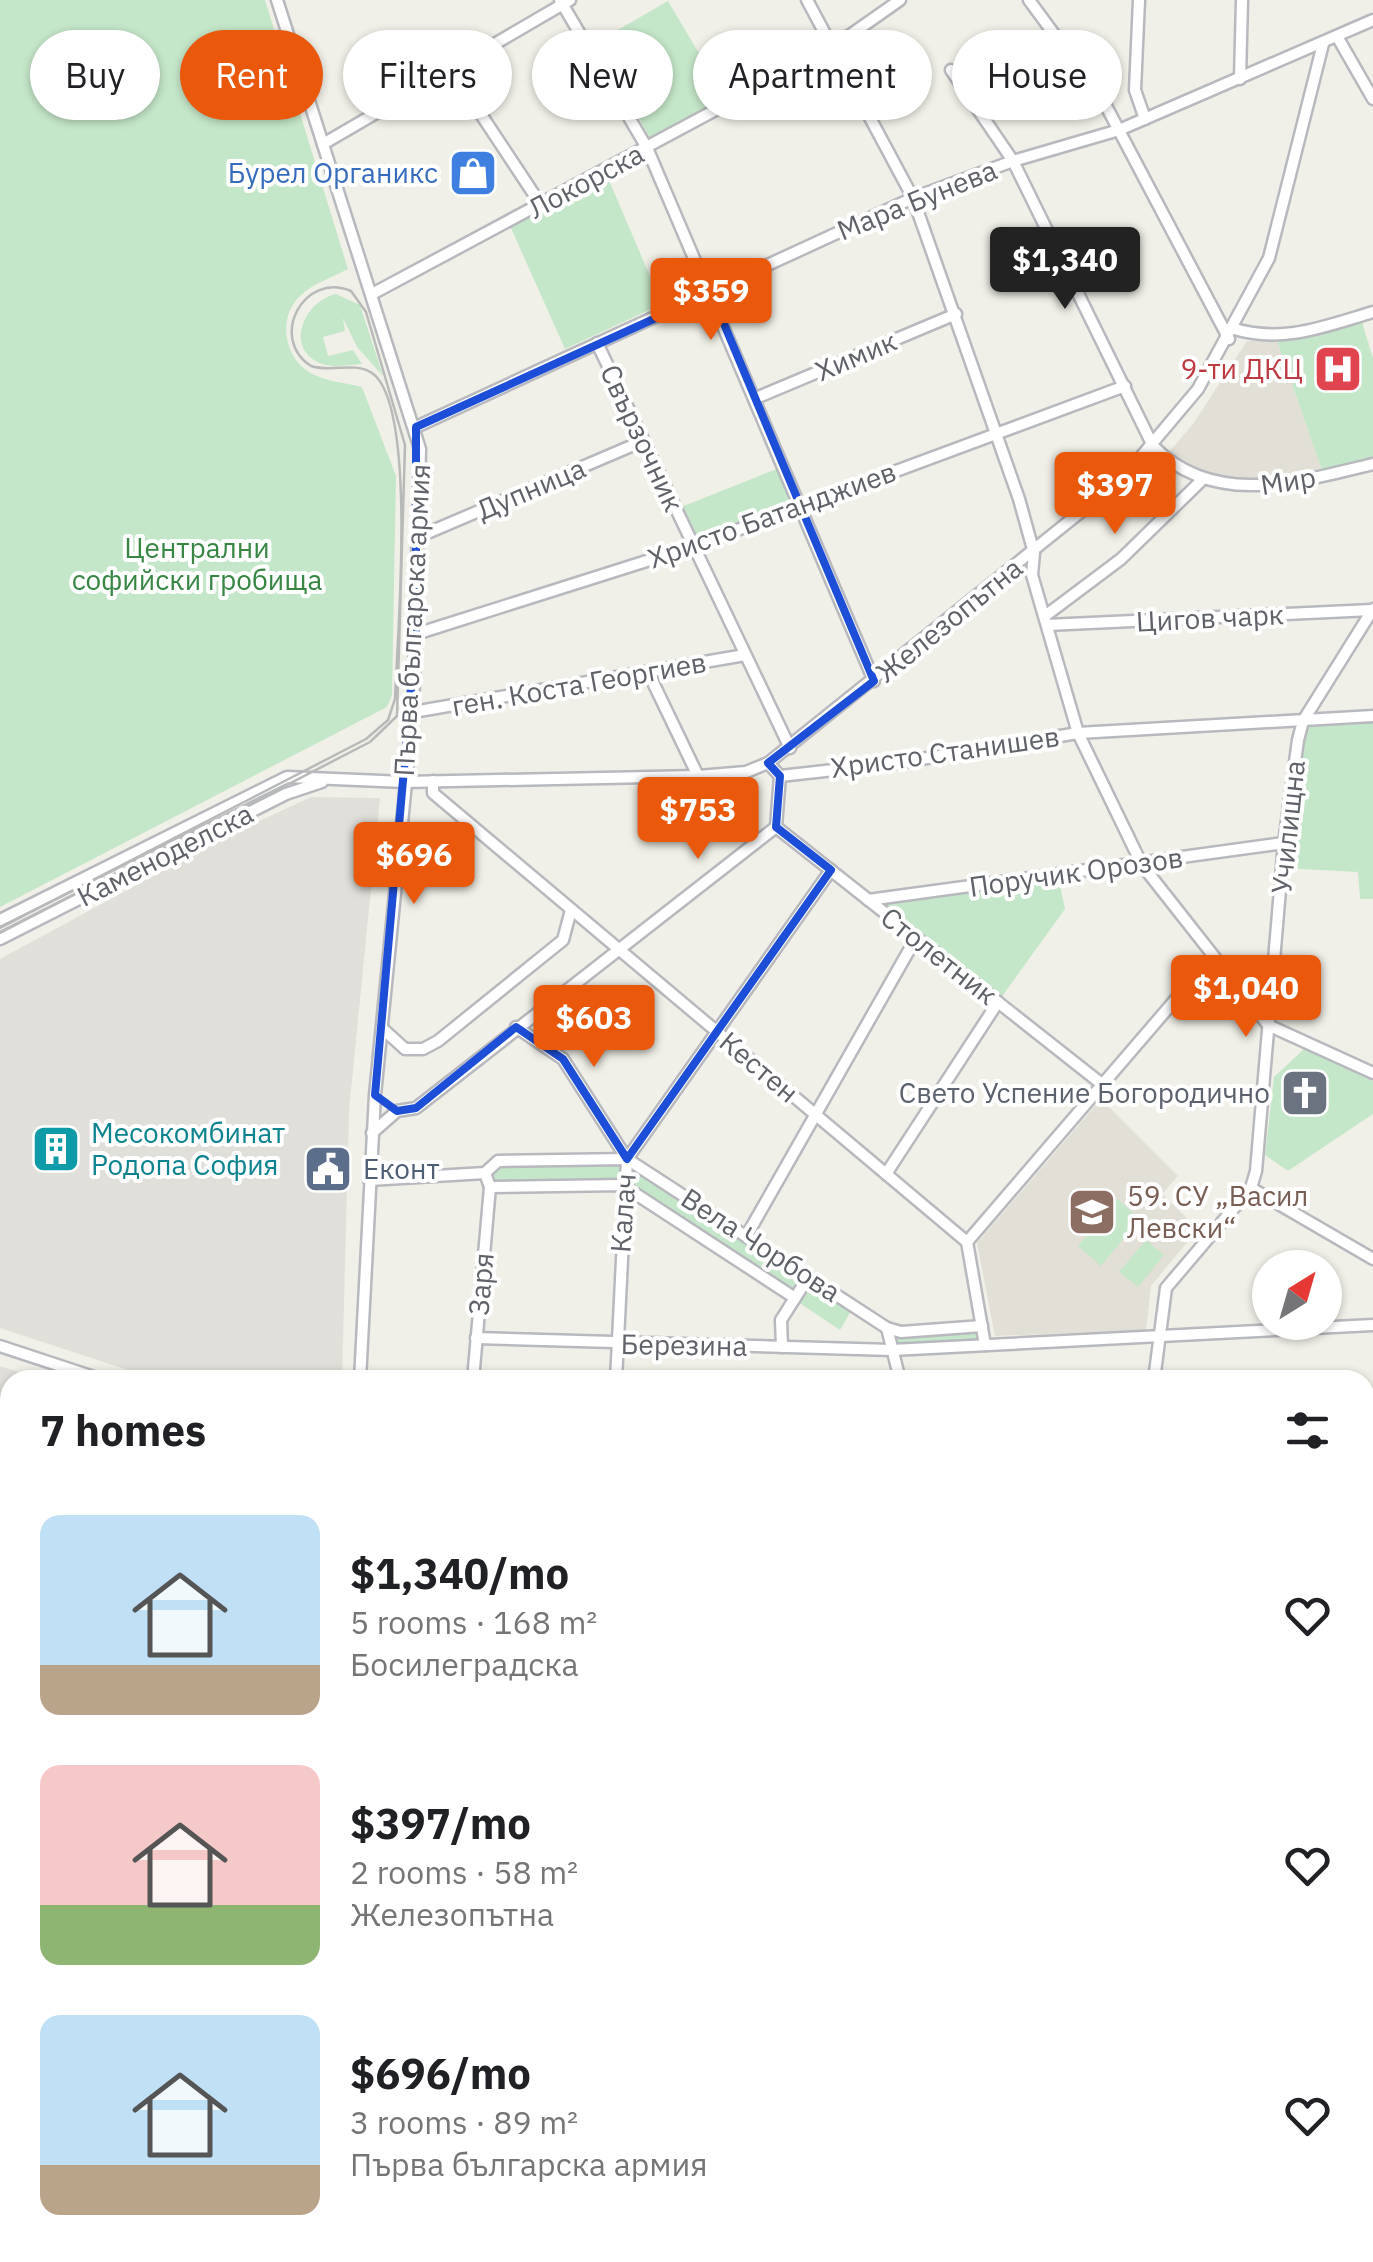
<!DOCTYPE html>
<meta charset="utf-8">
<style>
body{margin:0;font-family:"IBM Plex Sans",sans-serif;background:#f2f2f2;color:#202124;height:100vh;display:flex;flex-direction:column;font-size:38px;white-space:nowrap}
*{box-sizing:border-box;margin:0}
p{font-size:32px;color:#757577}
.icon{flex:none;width:55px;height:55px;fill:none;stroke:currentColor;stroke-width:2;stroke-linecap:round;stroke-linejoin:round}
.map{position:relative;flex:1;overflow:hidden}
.panel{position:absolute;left:0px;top:1370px;width:1375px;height:892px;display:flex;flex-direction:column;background:#fff;border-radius:30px 30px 0 0;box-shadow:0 2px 8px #0004}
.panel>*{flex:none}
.banner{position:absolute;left:30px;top:30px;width:1315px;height:90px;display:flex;gap:20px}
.needle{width:65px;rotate:37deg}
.fabs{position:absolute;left:1252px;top:1250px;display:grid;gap:20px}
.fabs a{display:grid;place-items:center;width:90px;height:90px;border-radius:50%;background:#fff;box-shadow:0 2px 8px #0004;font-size:50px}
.price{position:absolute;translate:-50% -85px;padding:0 22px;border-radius:10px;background:#ea580c;color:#fff;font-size:32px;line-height:65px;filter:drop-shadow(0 2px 5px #0008)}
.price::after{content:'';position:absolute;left:50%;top:60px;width:30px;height:22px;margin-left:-15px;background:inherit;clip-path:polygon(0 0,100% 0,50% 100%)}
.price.active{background:#222;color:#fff}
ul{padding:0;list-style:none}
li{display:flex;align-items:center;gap:30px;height:250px;padding:0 40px}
li span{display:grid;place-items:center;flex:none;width:280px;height:200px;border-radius:20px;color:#555}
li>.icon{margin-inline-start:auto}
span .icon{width:120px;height:120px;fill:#fffc;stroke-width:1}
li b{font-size:42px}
h2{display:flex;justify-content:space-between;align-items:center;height:120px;padding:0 40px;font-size:42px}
.chip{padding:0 35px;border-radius:45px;background:#fff;box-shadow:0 2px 8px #0004;font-size:35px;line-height:90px}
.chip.active{background:#ea580c;color:#fff}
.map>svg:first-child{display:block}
</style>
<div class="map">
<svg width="1373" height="2262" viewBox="0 0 1373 2262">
<rect width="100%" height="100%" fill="#f1f0e8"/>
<!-- commercial -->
<g fill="#fefae0">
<rect x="0" y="1917" width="10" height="86"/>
<path d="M1289 2252V2262H981L962 2253Z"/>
<path d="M784 2253H896L913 2262H799Z"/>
</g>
<!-- industrial -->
<g fill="#e0dfda">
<path d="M311 797 380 798 349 1111 342 1380H158L0 1328V959L227 836Z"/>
<path d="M0 1366 42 1380H10V1620L0 1615Z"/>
<path d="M0 1716 10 1719V1899H0Z"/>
</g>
<!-- education -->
<g fill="#e1dfd6">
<path d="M1247 341H1277L1324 476 1250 488 1203 479 1164 458 1193 424Z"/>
<path d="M1101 1099 1178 1176 1162 1194 1198 1229 1151 1286 1146 1330 995 1336 977 1243Z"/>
</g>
<!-- green -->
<g fill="#c5e7c9">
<path d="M0 0H265L348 269C333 277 312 284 300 296 278 317 283 356 309 372 323 381 346 383 362 387L396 476 392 695 387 707 0 907Z"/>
<path d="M668 1 729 104 652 142 597 42Z"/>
<path d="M608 178 662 304 565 349 510 226Z"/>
<path d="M336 294 360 305 383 376 357 347 343 318 345 331 323 337 328 356 353 350 362 364C349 365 334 368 322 364 283 349 304 301 336 294Z"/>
<path d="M1362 322 1373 358V464L1324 476 1277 341Z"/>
<path d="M784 466 800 506 694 546 676 509Z"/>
<path d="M1373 716V899H1360L1358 872 1282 868 1303 721Z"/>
<path d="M1058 876 1065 909 998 1002 868 900Z"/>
<path d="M1304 1049 1373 1081V1114L1288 1171 1265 1155 1274 1077Z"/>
<path d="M627 1159 809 1276 795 1298 622 1185 490 1187V1164Z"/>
<path d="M1117 1199 1140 1219 1101 1266 1078 1246Z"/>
<path d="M1146 1240 1164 1255 1138 1287 1119 1272Z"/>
<path d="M809 1283 851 1311 840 1330 798 1302Z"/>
<path d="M938 1331H979V1336L973 1342 896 1343 899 1335Z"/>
<path d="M0 1615 10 1620V1689L0 1686Z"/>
</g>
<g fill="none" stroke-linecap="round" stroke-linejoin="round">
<!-- minor casing -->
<g stroke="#b8b9be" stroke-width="15">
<g id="minor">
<path d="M277 0 420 449 413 712 375 1095 360 1380"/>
<path d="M560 0 647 148 874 681"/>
<path d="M807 0 913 198 1019 499 1034 553 1032 575 1078 733 1142 865 1268 1025 1373 1073"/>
<path d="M1029 0 1104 102 1229 339"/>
<path d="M1139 0 1135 90 1145 119"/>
<path d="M1338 38 1373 99"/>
<path d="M451 69 541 205"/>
<path d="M951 70 1013 161 1153 446C1213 508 1299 482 1373 464"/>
<path d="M1240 79 1242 0"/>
<path d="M323 144 570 0"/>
<path d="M372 294 833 47 900 0"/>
<path d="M1231 328C1282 344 1323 327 1373 312"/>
<path d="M597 343 790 748"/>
<path d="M756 398 956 314"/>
<path d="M416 427 913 198 1013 161 1119 130 1373 20"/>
<path d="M418 537 643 441"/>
<path d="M1045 616 1121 559 1203 479"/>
<path d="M1047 625 1372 610"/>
<path d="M416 634 694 546 1125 386"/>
<path d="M648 672 698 776"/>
<path d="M413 712 745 655"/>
<path d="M768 763 780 776 897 763 1078 733 1373 716"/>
<path d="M433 781V793L967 1242 985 1345"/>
<path d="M776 827 1103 1085"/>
<path d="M868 900 1284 843"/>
<path d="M0 920 287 777 405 782 698 776 746 772 768 763 1123 478 1198 389 1269 258 1323 44"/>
<path d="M0 939 286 794 322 782"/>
<path d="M516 1027 563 1059 627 1159"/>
<path d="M383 1029 405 1049H423L438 1041 563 940 571 910"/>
<path d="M372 1133 397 1111 416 1108 776 827 780 776"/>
<path d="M485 1173 490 1187 622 1185 795 1298"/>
<path d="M886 1174 998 1002"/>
<path d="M369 1180 485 1173 498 1161 627 1159 887 1328 901 1332 982 1326"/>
<path d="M1251 1188 1373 1259"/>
<path d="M747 1235 916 938"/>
<path d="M967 1242 1212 957"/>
<path d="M887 1328 900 1380"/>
<path d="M476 1338 892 1350 1373 1325"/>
<path d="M0 1346 103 1380"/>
<path d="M782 1347 781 1320 809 1276"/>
<path d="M473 1380 490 1187"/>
<path d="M616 1380 627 1159 831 870"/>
<path d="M1154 1380 1166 1288 1251 1188 1256 1171 1284 843 1298 740 1303 721 1373 609"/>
<path d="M1365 1475 1373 1458"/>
<path d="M1365 1620 1373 1622"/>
<path d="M1365 1636 1373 1711"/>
<path d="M1365 1724 1373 1723"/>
<path d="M1365 1783 1373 1782"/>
<path d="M0 1838 10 1834"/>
<path d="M0 2016H10"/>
<path d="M0 2186 10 2213"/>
<path d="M25 2252 29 2262"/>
<path d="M124 2252 129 2262"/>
<path d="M248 2252 253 2262"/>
<path d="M459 2252 466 2262"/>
<path d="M632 2252 633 2262"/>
<path d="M770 2252 784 2262"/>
<path d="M915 2252 934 2262"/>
<path d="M944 2252 962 2262"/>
<path d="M506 2262 557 2252"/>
<path d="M814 2262 820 2252"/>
</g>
</g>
<!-- minor -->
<use href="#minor" stroke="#fff" stroke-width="10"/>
<!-- tram -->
<path stroke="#b8b9b9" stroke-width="2.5" d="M0 928 366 739 388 720 395 699C397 640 418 405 372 373 354 361 331 373 311 366 268 338 304 271 351 291L366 312 405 445 397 716 370 742 0 933"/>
</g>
<!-- marked area -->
<path fill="none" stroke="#1d4ed8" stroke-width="8" stroke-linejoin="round" d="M711 293 874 681 768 763 780 776 776 827 831 870 627 1159 563 1059 516 1027 416 1108 397 1111 375 1095 416 634V427Z"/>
<!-- icons -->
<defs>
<g id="shop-square" transform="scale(2.5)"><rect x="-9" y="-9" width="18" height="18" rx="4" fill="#3f7fe0" stroke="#fff"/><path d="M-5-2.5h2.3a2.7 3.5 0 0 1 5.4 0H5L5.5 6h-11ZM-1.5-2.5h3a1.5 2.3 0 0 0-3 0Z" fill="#fff"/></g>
<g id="hospital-square" transform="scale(2.5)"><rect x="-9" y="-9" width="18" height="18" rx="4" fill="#e0444e" stroke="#fff"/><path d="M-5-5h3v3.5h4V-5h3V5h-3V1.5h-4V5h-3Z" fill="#fff"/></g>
<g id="church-square" transform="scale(2.5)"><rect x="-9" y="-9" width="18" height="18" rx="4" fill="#6b7280" stroke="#fff"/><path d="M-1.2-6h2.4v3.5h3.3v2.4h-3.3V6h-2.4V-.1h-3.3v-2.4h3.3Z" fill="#fff"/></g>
<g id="building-square" transform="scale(2.5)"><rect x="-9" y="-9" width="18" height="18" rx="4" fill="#0f9aa8" stroke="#fff"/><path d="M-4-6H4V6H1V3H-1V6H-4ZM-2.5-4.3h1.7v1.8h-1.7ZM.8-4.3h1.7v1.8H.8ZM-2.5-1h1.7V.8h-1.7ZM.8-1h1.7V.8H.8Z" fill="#fff"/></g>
<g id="civic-square" transform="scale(2.5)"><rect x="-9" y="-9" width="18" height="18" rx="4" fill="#5c6f8a" stroke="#fff"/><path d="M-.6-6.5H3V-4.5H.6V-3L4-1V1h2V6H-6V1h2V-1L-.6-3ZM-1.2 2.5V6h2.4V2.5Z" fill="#fff"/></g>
<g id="school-square" transform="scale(2.5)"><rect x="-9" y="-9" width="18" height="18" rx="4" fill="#8d6e63" stroke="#fff"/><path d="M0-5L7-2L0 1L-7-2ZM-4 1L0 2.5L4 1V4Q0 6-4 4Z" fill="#fff"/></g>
</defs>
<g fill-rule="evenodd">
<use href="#shop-square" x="473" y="173"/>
<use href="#hospital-square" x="1338" y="369"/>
<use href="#church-square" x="1305" y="1093"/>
<use href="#building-square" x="56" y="1149"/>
<use href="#civic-square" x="328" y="1169"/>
<use href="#school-square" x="1092" y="1212"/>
</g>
<g text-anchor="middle" stroke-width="8" stroke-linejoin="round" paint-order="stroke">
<!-- shop labels -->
<g font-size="28" fill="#366cbe" stroke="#fff" text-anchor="end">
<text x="438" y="183">Бурел Органикс</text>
</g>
<!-- street labels -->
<g font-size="28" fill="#5f6268" stroke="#fff">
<text transform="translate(586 181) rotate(-28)" y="10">Локорска</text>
<text transform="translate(917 200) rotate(-22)" y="10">Мара Бунева</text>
<text transform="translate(856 356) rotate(-23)" y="10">Химик</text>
<text transform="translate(642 438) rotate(65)" y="10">Свързочник</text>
<text transform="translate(1288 481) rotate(-9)" y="10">Мир</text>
<text transform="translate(531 489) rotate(-23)" y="10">Дупница</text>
<text transform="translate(772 515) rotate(-20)" y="10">Христо Батанджиев</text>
<text transform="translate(1210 618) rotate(-3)" y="10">Цигов чарк</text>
<text transform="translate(412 620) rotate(-87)" y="10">Първа българска армия</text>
<text transform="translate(949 620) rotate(-39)" y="10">Железопътна</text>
<text transform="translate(579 684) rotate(-10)" y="10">ген. Коста Георгиев</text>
<text transform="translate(945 752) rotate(-8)" y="10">Христо Станишев</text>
<text transform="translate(1288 827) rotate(-84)" y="10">Училищна</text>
<text transform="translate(165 855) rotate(-27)" y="10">Каменоделска</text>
<text transform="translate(1076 872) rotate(-8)" y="10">Поручик Орозов</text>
<text transform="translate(939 956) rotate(38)" y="10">Столетник</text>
<text transform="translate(759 1067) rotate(40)" y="10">Кестен</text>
<text transform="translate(623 1213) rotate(-86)" y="10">Калач</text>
<text transform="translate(761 1245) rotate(33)" y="10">Вела Чорбова</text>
<text transform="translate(481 1284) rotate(-85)" y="10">Заря</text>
<text transform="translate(684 1345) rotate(1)" y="10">Березина</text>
</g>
<!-- health labels -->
<g font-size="28" fill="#be3a42" stroke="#fff" text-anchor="end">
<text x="1303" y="379">9-ти ДКЦ</text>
</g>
<!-- park labels -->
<g font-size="28" fill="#378644" stroke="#fff">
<text x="197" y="558">Централни<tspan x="197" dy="32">софийски гробища</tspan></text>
</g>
<!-- worship labels -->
<g font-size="28" fill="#5b616d" stroke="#fff" text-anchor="end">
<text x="1270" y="1103">Свето Успение Богородично</text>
</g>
<!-- culture labels -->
<g font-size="28" fill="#0d838f" stroke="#fff" text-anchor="start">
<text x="91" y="1143">Месокомбинат<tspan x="91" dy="32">Родопа София</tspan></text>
</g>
<!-- service labels -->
<g font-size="28" fill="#4e5e75" stroke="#fff" text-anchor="start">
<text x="363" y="1179">Еконт</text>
</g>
<!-- education labels -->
<g font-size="28" fill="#785e54" stroke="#fff" text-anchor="start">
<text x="1127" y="1206">59. СУ „Васил<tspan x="1127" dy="32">Левски“</tspan></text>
</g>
</g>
</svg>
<div class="fabs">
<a><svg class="needle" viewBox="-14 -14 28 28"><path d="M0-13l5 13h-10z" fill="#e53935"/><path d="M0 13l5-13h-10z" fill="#757577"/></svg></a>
</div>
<b class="price active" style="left:1065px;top:312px">$1,340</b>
<b class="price" style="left:711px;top:343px">$359</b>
<b class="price" style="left:1115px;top:537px">$397</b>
<b class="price" style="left:698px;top:862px">$753</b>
<b class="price" style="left:414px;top:907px">$696</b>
<b class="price" style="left:1246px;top:1040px">$1,040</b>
<b class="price" style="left:594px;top:1070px">$603</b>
<div class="banner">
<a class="chip">Buy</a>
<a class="chip active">Rent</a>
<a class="chip">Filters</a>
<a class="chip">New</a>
<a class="chip">Apartment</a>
<a class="chip">House</a>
</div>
<section class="panel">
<h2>7 homes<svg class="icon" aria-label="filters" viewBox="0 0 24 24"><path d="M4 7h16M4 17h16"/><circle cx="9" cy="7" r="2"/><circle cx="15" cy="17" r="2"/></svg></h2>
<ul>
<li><span style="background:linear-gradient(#bfe0f5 75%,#b9a48a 0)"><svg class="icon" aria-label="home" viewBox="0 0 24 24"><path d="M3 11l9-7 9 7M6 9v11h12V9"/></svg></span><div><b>$1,340/mo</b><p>5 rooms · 168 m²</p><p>Босилеградска</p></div><svg class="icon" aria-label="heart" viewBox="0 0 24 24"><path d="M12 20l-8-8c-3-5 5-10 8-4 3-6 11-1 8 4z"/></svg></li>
<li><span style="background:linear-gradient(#f6c9c9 70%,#8fb573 0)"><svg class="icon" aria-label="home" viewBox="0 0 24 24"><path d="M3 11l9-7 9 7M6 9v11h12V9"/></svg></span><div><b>$397/mo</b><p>2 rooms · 58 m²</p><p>Железопътна</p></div><svg class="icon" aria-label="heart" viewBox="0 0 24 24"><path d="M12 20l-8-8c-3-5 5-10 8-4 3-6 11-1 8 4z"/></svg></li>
<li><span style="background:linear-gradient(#bfe0f5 75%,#b9a48a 0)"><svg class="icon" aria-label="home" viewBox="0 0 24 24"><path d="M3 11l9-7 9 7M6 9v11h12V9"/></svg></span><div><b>$696/mo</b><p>3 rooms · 89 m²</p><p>Първа българска армия</p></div><svg class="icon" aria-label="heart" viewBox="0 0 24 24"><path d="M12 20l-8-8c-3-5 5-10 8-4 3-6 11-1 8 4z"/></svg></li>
</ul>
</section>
</div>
